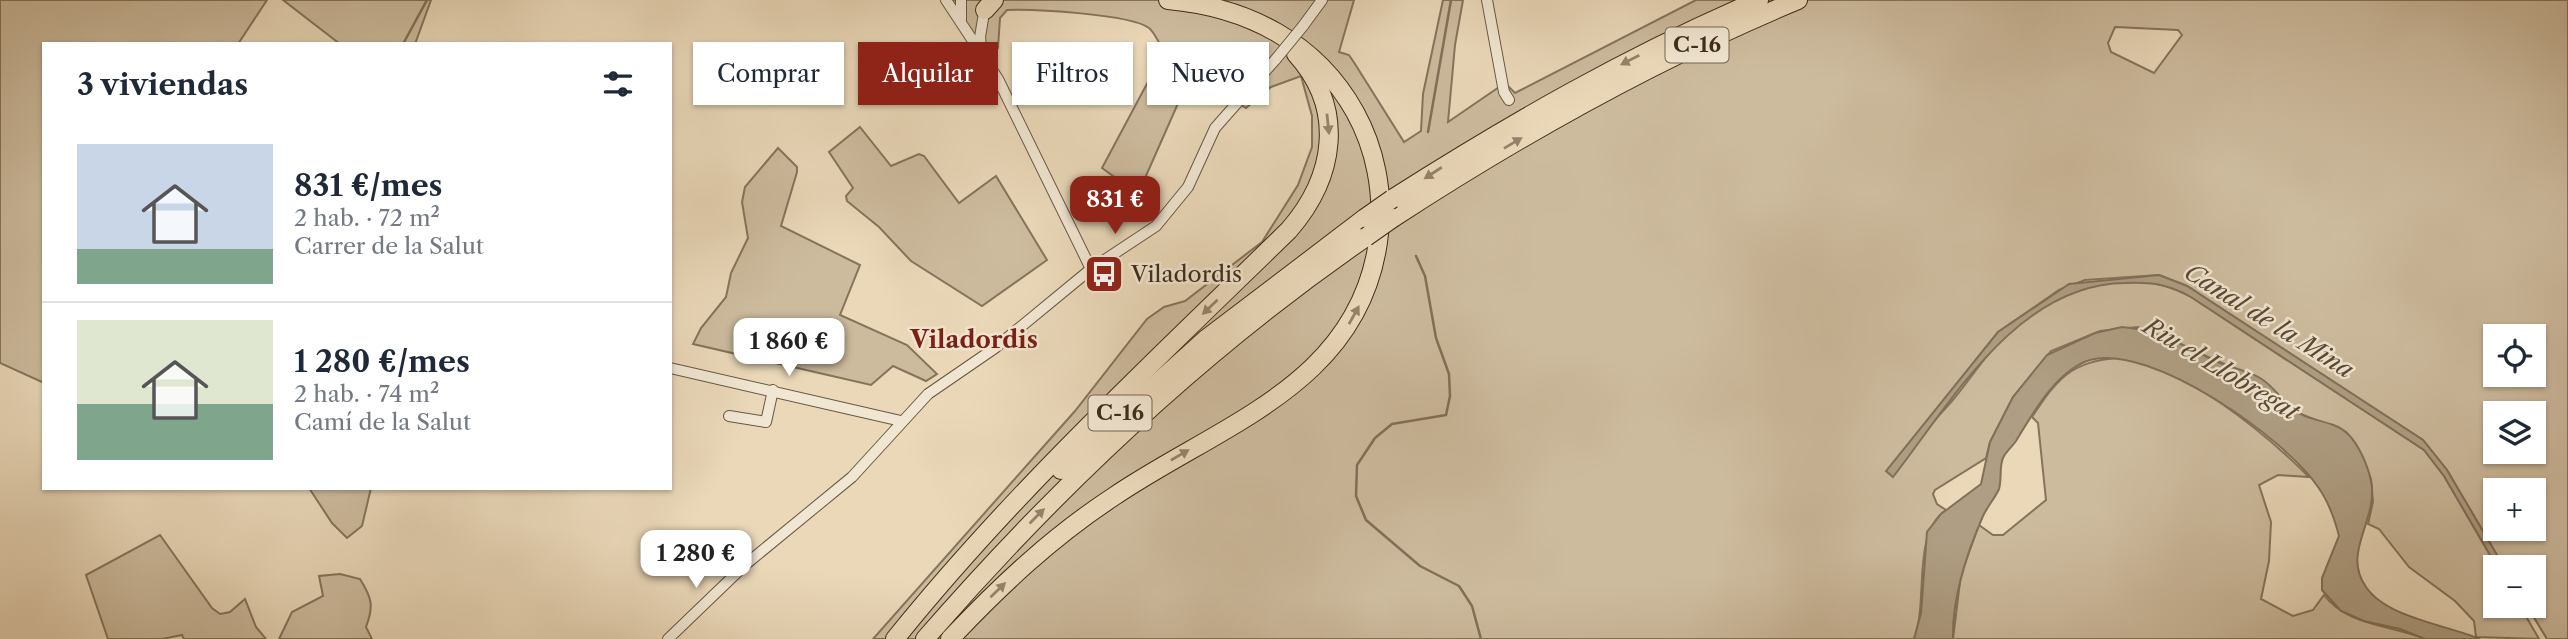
<!DOCTYPE html>
<html lang="es">
<meta charset="utf-8">
<style>
body{margin:0;font-family:"Libre Caslon Text",serif;background:#f6f6f7;color:#1f2937;height:100vh;display:flex;flex-direction:column;font-size:26px;white-space:nowrap}
*{box-sizing:border-box;margin:0}
p{font-size:23px;color:#747a83}
.icon{flex:none;width:38px;height:38px;fill:none;stroke:currentColor;stroke-width:2;stroke-linecap:round;stroke-linejoin:round}
.map{position:relative;flex:1;overflow:hidden}
.sheet{position:absolute;left:42px;top:42px;width:630px;height:448px;display:flex;flex-direction:column;background:#fff;border-radius:0px;box-shadow:0 2px 5px #0004}
.sheet>*{flex:none}
.hud{position:absolute;left:693px;top:42px;width:665px;height:63px;display:flex;gap:14px}
.buttons{position:absolute;left:2483px;top:324px;display:grid;gap:14px}
.buttons a{display:grid;place-items:center;width:63px;height:63px;border-radius:0px;background:#fff;box-shadow:0 2px 5px #0004;font-size:35px}
.price{position:absolute;translate:-50% -60px;padding:0 16px;border-radius:14px;background:#fff;color:#222;font-size:23px;line-height:46px;filter:drop-shadow(0 2px 4px #0008)}
.price::after{content:'';position:absolute;left:50%;top:42px;width:21px;height:16px;margin-left:-10px;background:inherit;clip-path:polygon(0 0,100% 0,50% 100%)}
.price.active{background:#8f2418;color:#fff}
ul{padding:0;list-style:none}
li{display:flex;align-items:center;gap:21px;height:175px;padding:0 35px}
li+li{border-top:2px solid #e0e1e3}
li span{display:grid;place-items:center;flex:none;width:196px;height:140px;border-radius:0px;color:#555}
li>.icon{margin-inline-start:auto}
span .icon{width:84px;height:84px;fill:#fffc;stroke-width:1}
li b{font-size:30px}
h2{display:flex;justify-content:space-between;align-items:center;height:84px;padding:0 35px;font-size:30px}
.tag{padding:0 24px;border-radius:0px;background:#fff;box-shadow:0 2px 5px #0004;font-size:24px;line-height:63px}
.tag.active{background:#8f2418;color:#fff}
.map>svg:first-child{display:block}
</style>
<div class="map">
<svg width="2568" height="639" viewBox="0 0 2568 639">
<rect width="100%" height="100%" fill="#ead8b9"/>
<filter id="stains"><feTurbulence type="fractalNoise" baseFrequency=".00286" numOctaves="4"/><feColorMatrix values="0 0 0 0 .2 0 0 0 0 .09 0 0 0 0 .02 0 0 0 .5 -.17"/></filter>
<radialGradient id="worn" r=".72"><stop offset=".6" stop-color="#630" stop-opacity="0"/><stop offset="1" stop-color="#630" stop-opacity=".3"/></radialGradient>
<!-- green -->
<g fill="#cdbb9e" stroke="#85745c" stroke-width="2" fill-rule="evenodd">
<path d="M0 0H267L238 44H44V383L0 363Z"/>
<path d="M283 0H431L415 44H340Z"/>
<path d="M942 0H1354L1339 52 1349 55 1355 64 1404 142 1421 131 1423 94 1443 0H1463L1455 45 1448 122 1505 83 1515 93 1696 0H2568V639H2547L2527 606H2534V567H2504L2447 470 2423 440 2187 286 2159 275 2085 280 2059 290 1998 332 1887 471C1908 448 1931 425 1952 401 1968 382 1982 360 1999 342 2047 292 2127 261 2191 297L2424 450 2444 476 2497 567 2496 606H2520L2539 639 2476 637 2474 621 2455 601 2409 567 2379 529 2368 524 2373 502 2371 479 2356 445 2346 432 2296 412 2253 376 2138 327 2100 331 2051 351 2013 397 1990 442 1986 458 1935 490 1933 494 1937 504 1946 510C1911 534 1929 600 1914 639H873L1075 411 1147 319 1164 307 1185 301 1262 242 1298 185 1312 147V116L1301 76 1271 87 1246 108 1191 74 1138 194 1102 168 1165 50C1158 44 1156 34 1149 28 1130 14 1034 9 1007 10L1000 18 998 48 981 62ZM2115 27 2178 30 2182 35 2154 73 2111 52 2108 43ZM2496 336H2534V374H2496ZM2496 413H2534V452H2496ZM2496 490H2534V528H2496Z"/>
<path d="M860 127 891 166 919 154 924 156 959 203 996 176 1047 260 982 306 911 261 879 227 847 201 846 196 853 188 829 152Z"/>
<path d="M778 148 797 167V172L781 226 860 265 840 315 907 345 937 374 926 381 893 366 871 385 693 344 701 328 726 297 731 273 748 238 742 202 745 187Z"/>
<path d="M2118 358C2182 364 2265 433 2309 477L2278 475 2259 485 2271 522 2269 561 2261 599 2293 616 2313 610 2324 595C2347 626 2392 625 2425 639H1953L1961 574 1979 525 1993 535H2003L2046 500 2038 423 2032 417C2057 379 2071 361 2118 358Z"/>
<path d="M309 488H371L362 526 347 538 332 523Z"/>
<path d="M160 535 212 608 220 614 230 612 245 599 256 627 266 639H184L182 635 162 639H108L86 575Z"/>
<path d="M340 574 360 579C372 598 374 606 366 627L372 639H279L292 612 323 596 319 576Z"/>
</g>
<!-- water -->
<g fill="#af9e83" stroke="#817059" stroke-width="2">
<path d="M2159 275 2187 286 2423 440 2447 470 2504 567H2497L2444 476 2424 450 2191 297C2168 284 2152 282 2125 283 2018 284 1952 401 1893 477L1886 471 1998 332 2069 284Z"/>
<path d="M2122 327C2154 329 2182 344 2211 359 2226 367 2245 369 2260 378 2274 386 2282 401 2295 411 2310 422 2334 420 2348 434 2359 445 2368 466 2371 481 2379 520 2341 552 2366 587 2387 618 2447 625 2480 639H2425L2400 629 2364 621 2341 611 2322 590V578L2339 536C2335 520 2328 501 2318 487 2285 438 2151 343 2090 360 2057 370 2033 413 2016 441 2012 447 2006 451 2003 458 1999 467 2002 479 1999 489 1995 498 1987 507 1983 516 1966 555 1952 597 1953 639H1914L1921 613 1927 532 1941 514 1981 484 1990 442 2013 397 2047 355 2095 333Z"/>
</g>
<g fill="none" stroke-linecap="round" stroke-linejoin="round">
<!-- stream -->
<g stroke="#817059" stroke-width="2.5">
<path d="M403 44 427 0"/>
<path d="M1428 132 1451 0"/>
<path d="M1416 256 1425 276 1436 338 1449 374 1450 396 1446 415 1392 424 1375 438 1357 465 1356 496 1366 520 1420 566 1459 586 1472 606 1481 639"/>
</g>
<!-- street casing -->
<g stroke="#685742" stroke-width="12">
<g id="street">
<path d="M946 0 998 79 1091 269"/>
<path d="M1487 0 1504 92 1509 100"/>
<path d="M961 20V0"/>
<path d="M1303 26 1322 0"/>
<path d="M981 47 980 37 985 7"/>
<path d="M670 368 901 421"/>
<path d="M729 416 766 422 773 390"/>
<path d="M668 639 746 564 852 477 928 394 995 348 1091 269 1156 226 1188 187 1215 128 1276 59"/>
</g>
</g>
<!-- highway casing -->
<g stroke="#3d2c1a" stroke-width="20">
<g id="highway">
<path d="M985 10 994 0"/>
<path d="M1392 199C1510 124 1630 55 1759 0"/>
<path d="M1393 218C1522 134 1656 59 1798 0"/>
<path d="M1061 470 1206 339 1365 218"/>
<path d="M895 639C1014 491 1153 363 1289 230 1335 177 1346 109 1296 54"/>
<path d="M925 639C1056 488 1201 351 1366 237"/>
<path d="M950 639C1000 586 1052 537 1113 497 1220 424 1363 384 1379 234 1384 192 1375 148 1355 112 1316 42 1247 7 1168 0"/>
</g>
</g>
<!-- street -->
<use href="#street" stroke="#f1e6d2" stroke-width="10"/>
<!-- highway -->
<use href="#highway" stroke="#ead8b9" stroke-width="18"/>
<!-- street-bridge casing -->
<g stroke="#685742" stroke-width="12" stroke-linecap="butt">
<path id="street-bridge" d="M1276 59 1303 26"/>
</g>
<!-- highway-bridge casing -->
<g stroke="#3d2c1a" stroke-width="20" stroke-linecap="butt">
<g id="highway-bridge">
<path d="M1365 218 1392 199"/>
<path d="M1366 237 1393 218"/>
</g>
</g>
<!-- street-bridge -->
<use href="#street-bridge" stroke="#f1e6d2" stroke-width="10"/>
<!-- highway-bridge -->
<use href="#highway-bridge" stroke="#ead8b9" stroke-width="18"/>
</g>
<!-- one-way arrows -->
<defs><path id="oneway-solid" d="M-6-.8H1V-3.2L6.5 0L1 3.2V.8H-6Z" transform="scale(1.75)"/></defs>
<g fill="#94826a">
<use href="#oneway-solid" transform="translate(1630 60) rotate(153)"/>
<use href="#oneway-solid" transform="translate(1328 124) rotate(84)"/>
<use href="#oneway-solid" transform="translate(1513 143) rotate(-31)"/>
<use href="#oneway-solid" transform="translate(1433 173) rotate(147)"/>
<use href="#oneway-solid" transform="translate(1210 307) rotate(136)"/>
<use href="#oneway-solid" transform="translate(1354 315) rotate(-61)"/>
<use href="#oneway-solid" transform="translate(1180 455) rotate(-30)"/>
<use href="#oneway-solid" transform="translate(1037 516) rotate(-45)"/>
<use href="#oneway-solid" transform="translate(998 590) rotate(-44)"/>
</g>
<!-- icons -->
<defs>
<g id="bus-square" transform="scale(2.0125)"><rect x="-9" y="-9" width="18" height="18" rx="4" fill="#8f2418" stroke="#f1e6d2"/><path d="M-5-6H5V4H4V6H2V4H-2V6H-4V4H-5ZM-3.5-4V0h7V-4ZM-3.5 1.2v1.5H-2V1.2ZM2 1.2v1.5H3.5V1.2Z" fill="#fff"/></g>
</defs>
<g fill-rule="evenodd">
<use href="#bus-square" x="1104" y="274"/>
</g>
<g text-anchor="middle" stroke-width="5" stroke-linejoin="round" paint-order="stroke">
<!-- shield labels -->
<g fill="#f1e6d2" stroke="#736451" stroke-width="2">
<rect x="1665.5" y="27.5" width="63" height="35" rx="5"/>
<rect x="1088.5" y="395.5" width="63" height="35" rx="5"/>
</g>
<g font-size="21" font-weight="bold" fill="#3d2c1a">
<text x="1697" y="52">C-16</text>
<text x="1120" y="420">C-16</text>
</g>
<!-- poi labels -->
<g font-size="23" fill="#3d2c1a" stroke="#f1e6d2" text-anchor="start">
<text x="1131" y="282">Viladordis</text>
</g>
<!-- water labels -->
<g font-size="24" font-style="italic" fill="#5a4834" stroke="#f1e6d2">
<text transform="translate(2269 321) rotate(32)" y="8">Canal de la Mina</text>
<text transform="translate(2221 369) rotate(31)" y="8">Riu el Llobregat</text>
</g>
<!-- neighbourhood labels -->
<g font-size="24" font-weight="bold" fill="#7a1f14" stroke="#f1e6d2">
<text x="974" y="348">Viladordis</text>
</g>
</g>
<rect width="100%" height="100%" filter="url(#stains)"/>
<rect width="100%" height="100%" fill="url(#worn)"/>
</svg>
<div class="buttons">
<a><svg class="icon" aria-label="locate" viewBox="0 0 24 24"><circle cx="12" cy="12" r="6"/><path d="M12 2v4M12 18v4M2 12h4M18 12h4"/></svg></a>
<a><svg class="icon" aria-label="layers" viewBox="0 0 24 24"><path d="M12 4l9 5-9 5-9-5zM3 14l9 5 9-5"/></svg></a>
<a>+</a>
<a>−</a>
</div>
<b class="price active" style="left:1115px;top:236px">831 €</b>
<b class="price" style="left:789px;top:378px">1 860 €</b>
<b class="price" style="left:696px;top:590px">1 280 €</b>
<div class="hud">
<a class="tag">Comprar</a>
<a class="tag active">Alquilar</a>
<a class="tag">Filtros</a>
<a class="tag">Nuevo</a>
</div>
<section class="sheet">
<h2>3 viviendas<svg class="icon" aria-label="filters" viewBox="0 0 24 24"><path d="M4 7h16M4 17h16"/><circle cx="9" cy="7" r="2"/><circle cx="15" cy="17" r="2"/></svg></h2>
<ul>
<li><span style="background:linear-gradient(#c9d6e8 75%,#7fa58c 0)"><svg class="icon" aria-label="home" viewBox="0 0 24 24"><path d="M3 11l9-7 9 7M6 9v11h12V9"/></svg></span><div><b>831 €/mes</b><p>2 hab. · 72 m²</p><p>Carrer de la Salut</p></div></li>
<li><span style="background:linear-gradient(#dfe7d0 60%,#7fa58c 0)"><svg class="icon" aria-label="home" viewBox="0 0 24 24"><path d="M3 11l9-7 9 7M6 9v11h12V9"/></svg></span><div><b>1 280 €/mes</b><p>2 hab. · 74 m²</p><p>Camí de la Salut</p></div></li>
</ul>
</section>
</div>
